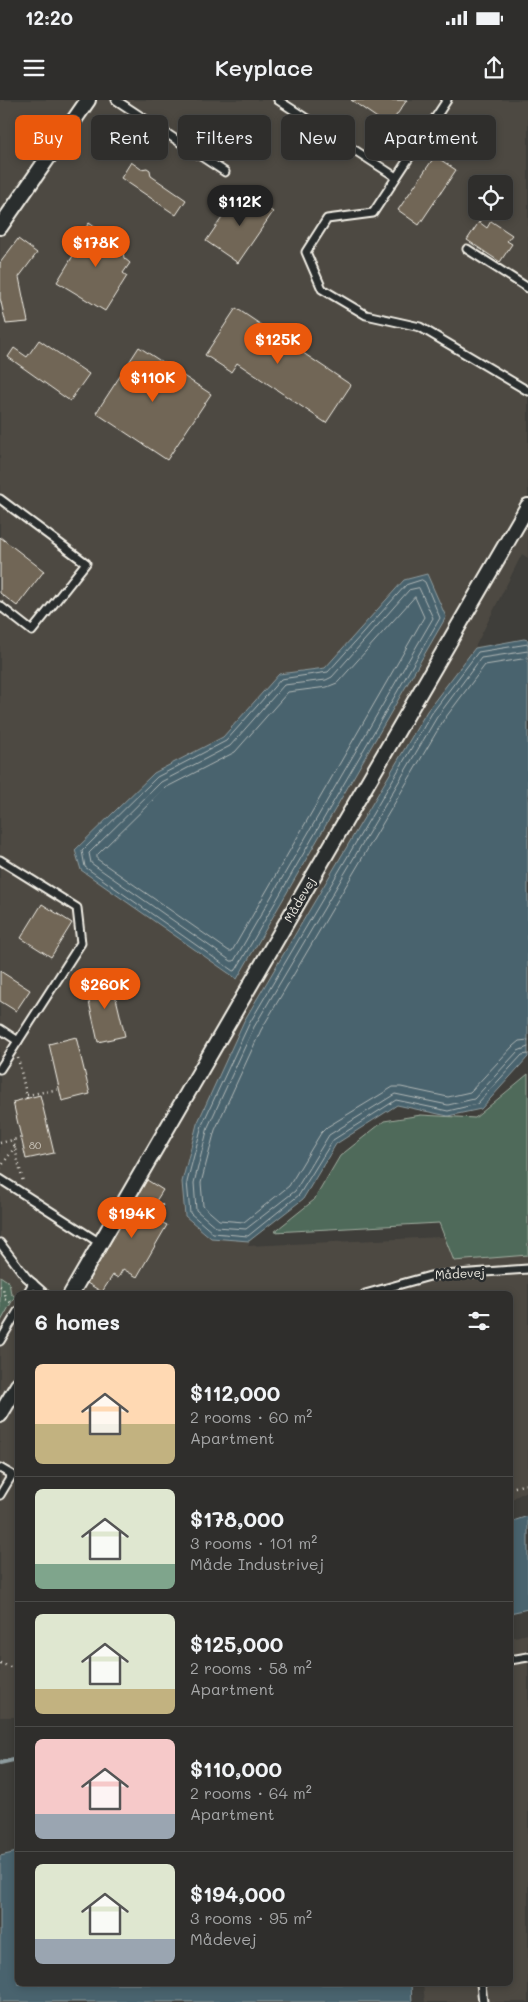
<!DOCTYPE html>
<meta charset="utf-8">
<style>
body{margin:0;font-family:Mali,sans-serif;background:#3b3a38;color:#f1f3f6;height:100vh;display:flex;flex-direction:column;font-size:19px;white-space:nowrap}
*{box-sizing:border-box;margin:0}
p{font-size:16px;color:#a7a8a9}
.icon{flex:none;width:28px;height:28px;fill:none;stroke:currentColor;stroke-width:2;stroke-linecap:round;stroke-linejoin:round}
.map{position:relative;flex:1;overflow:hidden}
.details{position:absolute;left:15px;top:1191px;width:498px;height:695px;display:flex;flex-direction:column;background:#2f2e2c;border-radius:8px;box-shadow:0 2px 8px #0003,0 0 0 1px #4a4a48}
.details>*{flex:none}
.guide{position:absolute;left:15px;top:15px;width:499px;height:45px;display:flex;gap:10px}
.controls{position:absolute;left:468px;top:75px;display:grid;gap:10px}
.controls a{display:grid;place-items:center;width:45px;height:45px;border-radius:8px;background:#2f2e2c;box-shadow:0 2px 8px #0003,0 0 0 1px #4a4a48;font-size:25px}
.price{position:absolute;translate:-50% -42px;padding:0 11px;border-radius:18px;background:#ea580c;color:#fff;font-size:16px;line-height:32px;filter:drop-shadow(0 1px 2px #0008)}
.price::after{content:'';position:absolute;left:50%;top:30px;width:15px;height:11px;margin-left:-8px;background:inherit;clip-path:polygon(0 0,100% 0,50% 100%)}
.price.on{background:#222;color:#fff}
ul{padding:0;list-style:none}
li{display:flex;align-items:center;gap:15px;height:125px;padding:0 20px}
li+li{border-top:1px solid #4a4a48}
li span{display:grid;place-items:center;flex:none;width:140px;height:100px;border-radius:8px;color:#555}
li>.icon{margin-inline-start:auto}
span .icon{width:60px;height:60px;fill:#fffc;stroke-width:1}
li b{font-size:21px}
h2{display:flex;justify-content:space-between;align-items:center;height:60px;padding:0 20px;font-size:21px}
.tag{padding:0 18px;border-radius:8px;background:#2f2e2c;box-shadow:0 2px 8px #0003,0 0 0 1px #4a4a48;font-size:18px;line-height:45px}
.tag.on{background:#ea580c;color:#fff}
.status{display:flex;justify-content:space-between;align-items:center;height:35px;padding:0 25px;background:#2f2e2c;direction:ltr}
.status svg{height:14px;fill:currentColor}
header{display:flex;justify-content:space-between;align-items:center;height:65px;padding:0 20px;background:#2f2e2c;font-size:22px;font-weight:600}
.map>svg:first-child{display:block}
</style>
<div class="status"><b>12:20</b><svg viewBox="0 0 49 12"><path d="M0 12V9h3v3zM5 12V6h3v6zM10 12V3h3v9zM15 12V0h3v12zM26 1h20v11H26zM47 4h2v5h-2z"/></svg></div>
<header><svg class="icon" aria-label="menu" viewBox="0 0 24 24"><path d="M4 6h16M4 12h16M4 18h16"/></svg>Keyplace<svg class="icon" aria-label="share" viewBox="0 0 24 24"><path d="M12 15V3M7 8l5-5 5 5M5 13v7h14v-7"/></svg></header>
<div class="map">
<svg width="528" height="1902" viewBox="0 0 528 1902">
<rect width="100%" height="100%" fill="#3f3e3a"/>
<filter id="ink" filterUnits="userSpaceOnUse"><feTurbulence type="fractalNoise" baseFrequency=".02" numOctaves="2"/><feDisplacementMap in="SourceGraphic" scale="10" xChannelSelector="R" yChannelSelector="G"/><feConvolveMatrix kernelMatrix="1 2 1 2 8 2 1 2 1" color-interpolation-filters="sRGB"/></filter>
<g filter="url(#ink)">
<!-- built -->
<g fill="#4e4a43" fill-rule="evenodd">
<path d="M0 0H528V458L522 454 475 547 524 539 528 540V957L481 1009 448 1016 397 1005 336 1043 303 1099 250 1141 248 1146 528 1133V1390L510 1400V1194H18V1617H0ZM476 84H504V111H476Z"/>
<path d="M528 1534V1902H425L423 1884H510V1538Z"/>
</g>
<!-- green -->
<g fill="#4f6b5a" stroke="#a2aea1">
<path d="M528 974V1155L454 1161 439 1123 274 1132 314 1100 340 1056 384 1021 421 1015 475 1018Z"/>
<path d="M0 1176 9 1182 11 1194 15 1196 0 1223Z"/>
</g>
<!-- water -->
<g fill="#4a636e" stroke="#8e9c9f">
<path d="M427 474 446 517 237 879 81 770 75 750 154 673 223 637 279 574 325 568 404 480Z"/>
<path d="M524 539 528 540V957L481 1009 448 1016 397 1005 336 1044 303 1099 249 1141 211 1138 185 1116 182 1082 197 1024 244 921 427 611 475 548Z"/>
<path d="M528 1416V1509L510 1513V1422Z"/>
<path d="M17 1752 18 1884H411L412 1902H0V1756Z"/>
</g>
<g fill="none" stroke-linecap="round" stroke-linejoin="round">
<!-- shore -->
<g stroke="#b0b8b7" stroke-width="1">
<path d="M422 480 425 482 440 518 236 870 233 871 85 767 82 751 157 677 226 641 281 579 328 572 406 485Z"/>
<path d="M419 488 433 518 234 861H231L91 763 89 753 161 682 230 646 284 585 326 580 332 577 409 490Z"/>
<path d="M415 497 424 517 232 851H229L97 759V755L165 688 235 652 288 592 327 587 337 583Z"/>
<path d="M528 544 478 552 432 613 249 924 202 1025 187 1082 190 1113 213 1133 248 1136 299 1095 333 1040 396 1000 448 1011 477 1004 522 955 528 954"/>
<path d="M528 551 481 558 437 617 254 927 208 1027 194 1083 196 1110 216 1127 246 1129 295 1091 329 1035 395 994 448 1005 474 999 518 951 528 947"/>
<path d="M528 558 485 565 443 621 261 930 215 1030 201 1083 203 1106 219 1120 244 1122 289 1086 321 1033 327 1027 393 987H401L448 997 470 992 513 946 519 941 528 940"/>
</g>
<!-- stream -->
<path stroke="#8e9c9f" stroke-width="4" d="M0 1663 18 1659"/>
</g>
<!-- building -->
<g fill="#716657" stroke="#f4f1e8">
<path d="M351 0H407L389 26Z"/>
<path d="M435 56 456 70 419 125 398 110Z"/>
<path d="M131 62 141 69 147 68 150 70 151 76 186 100 176 115 121 78Z"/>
<path d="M241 90 273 112 238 163 206 141Z"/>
<path d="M491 121 512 135 507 141 512 144 500 162 467 140 479 122 487 128Z"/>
<path d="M89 123 122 146 124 158 130 163 123 173 127 176 105 211 57 182 79 146 74 144Z"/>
<path d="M18 139 37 153 19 177 28 222 6 224 0 198V163Z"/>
<path d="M236 208 351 285 326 323 237 263 231 272 205 255Z"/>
<path d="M39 240 89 274 70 301 8 257 14 248 27 257Z"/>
<path d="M139 247 211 294 167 360 96 313Z"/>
<path d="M0 437 44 471 17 506 0 493Z"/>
<path d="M42 804 72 823 51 857 21 838Z"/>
<path d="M0 871 30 890 16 911 0 901Z"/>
<path d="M111 877 125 936 98 942 85 884Z"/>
<path d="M76 937 90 994 62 1001 49 944Z"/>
<path d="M40 995 54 1053 26 1059 13 1002Z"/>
<path d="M147 1080 163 1090 156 1101 163 1105 155 1119 167 1125 137 1177 123 1169 118 1178 113 1175 102 1192 87 1183Z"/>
</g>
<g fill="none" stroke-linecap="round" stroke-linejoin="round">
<!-- lane casing -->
<g stroke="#f4f1e8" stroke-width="11">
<g id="lane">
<path d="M116 0 225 72"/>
<path d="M278 0 396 77"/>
<path d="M447 0 373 113 327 119 306 152 322 189 366 215 420 227 528 291"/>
<path d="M467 149 528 188"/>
<path d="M0 399 86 463 32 531 0 506"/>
<path d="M0 760 77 808 81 843 0 969"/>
<path d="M0 929 18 941"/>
<path d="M0 1079 100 1143"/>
<path d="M0 1143 26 1177 45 1194"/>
<path d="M27 1194 33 1183"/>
<path d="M365 1194 430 1176 528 1169"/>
<path d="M0 1241 18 1211"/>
<path d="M0 1368 12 1375 0 1395"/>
<path d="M510 1560 528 1557"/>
<path d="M481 1884 483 1902"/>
</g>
</g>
<!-- street casing -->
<g stroke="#f4f1e8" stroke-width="18">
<g id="street">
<path d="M0 127 88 0"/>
<path d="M71 1194 528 406"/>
<path d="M0 1315 18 1285"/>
</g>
</g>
<!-- path -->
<g stroke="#f4f1e8" stroke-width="2.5" stroke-dasharray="1 4" stroke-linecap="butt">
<path d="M18 958 27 998"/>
<path d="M27 995 60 989"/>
<path d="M13 1040 23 1082"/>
<path d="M0 1043 21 1038"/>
<path d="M0 1068 15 1047"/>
<path d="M0 1186 3 1188 5 1199 12 1203"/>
<path d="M510 1388 528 1384"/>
<path d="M0 1563 18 1570"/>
</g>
<!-- lane -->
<use href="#lane" stroke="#2a2d2e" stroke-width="7"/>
<!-- street -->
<use href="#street" stroke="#2a2d2e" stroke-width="14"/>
</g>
</g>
<g text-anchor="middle" stroke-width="5" stroke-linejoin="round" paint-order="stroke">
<!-- number labels -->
<g font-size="10" fill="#d3cec4">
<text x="35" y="1049">80</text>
</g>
<!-- street labels -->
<g font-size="12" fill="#f4f1e8" stroke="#2a2d2e">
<text transform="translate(300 800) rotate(-60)" y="4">Mådevej</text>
<text transform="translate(460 1174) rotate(-3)" y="4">Mådevej</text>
</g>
</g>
</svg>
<div class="controls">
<a><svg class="icon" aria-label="locate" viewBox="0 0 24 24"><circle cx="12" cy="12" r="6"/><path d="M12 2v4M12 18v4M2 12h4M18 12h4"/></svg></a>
</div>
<b class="price on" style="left:240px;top:127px">$112K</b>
<b class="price" style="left:96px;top:168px">$178K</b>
<b class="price" style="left:278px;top:265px">$125K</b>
<b class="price" style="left:153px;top:303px">$110K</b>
<b class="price" style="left:105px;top:910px">$260K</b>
<b class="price" style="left:132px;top:1139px">$194K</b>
<div class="guide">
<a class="tag on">Buy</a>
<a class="tag">Rent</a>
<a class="tag">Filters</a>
<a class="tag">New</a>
<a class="tag">Apartment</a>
</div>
<section class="details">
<h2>6 homes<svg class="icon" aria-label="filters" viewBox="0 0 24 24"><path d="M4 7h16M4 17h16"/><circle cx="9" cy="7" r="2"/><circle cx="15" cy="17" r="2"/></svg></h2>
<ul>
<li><span style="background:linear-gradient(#ffd9b3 60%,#c2b280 0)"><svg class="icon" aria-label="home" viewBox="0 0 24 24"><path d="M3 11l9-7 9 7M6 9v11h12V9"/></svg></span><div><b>$112,000</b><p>2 rooms · 60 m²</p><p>Apartment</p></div></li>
<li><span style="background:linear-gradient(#dfe7d0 75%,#7fa58c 0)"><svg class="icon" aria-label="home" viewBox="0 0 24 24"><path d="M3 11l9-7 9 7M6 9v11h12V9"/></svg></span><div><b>$178,000</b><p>3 rooms · 101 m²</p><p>Måde Industrivej</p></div></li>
<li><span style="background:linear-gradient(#dfe7d0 75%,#c2b280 0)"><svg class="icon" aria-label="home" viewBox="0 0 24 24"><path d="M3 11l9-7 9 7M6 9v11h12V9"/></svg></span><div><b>$125,000</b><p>2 rooms · 58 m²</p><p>Apartment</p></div></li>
<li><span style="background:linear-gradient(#f6c9c9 75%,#9aa5b1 0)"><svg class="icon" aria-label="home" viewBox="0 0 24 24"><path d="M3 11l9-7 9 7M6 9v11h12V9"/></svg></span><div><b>$110,000</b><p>2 rooms · 64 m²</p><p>Apartment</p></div></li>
<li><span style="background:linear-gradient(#dfe7d0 75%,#9aa5b1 0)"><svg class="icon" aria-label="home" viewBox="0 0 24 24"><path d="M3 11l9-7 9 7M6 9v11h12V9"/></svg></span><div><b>$194,000</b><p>3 rooms · 95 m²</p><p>Mådevej</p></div></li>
</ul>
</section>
</div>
